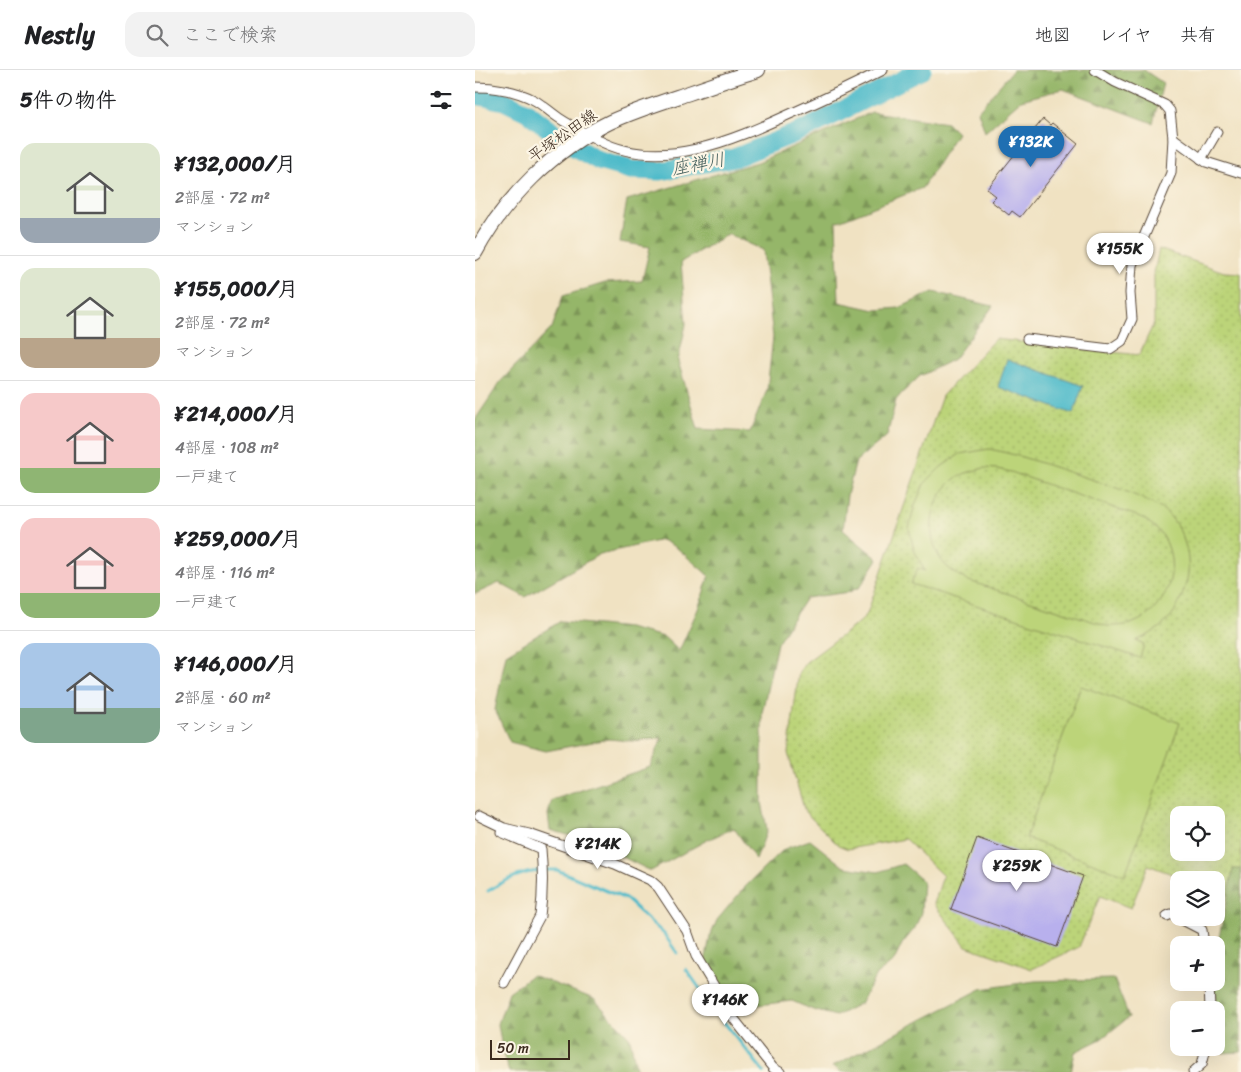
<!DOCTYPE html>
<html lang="ja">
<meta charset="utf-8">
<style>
body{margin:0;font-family:Sriracha,"Klee One",sans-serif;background:#f2f2f2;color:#202124;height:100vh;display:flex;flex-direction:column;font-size:19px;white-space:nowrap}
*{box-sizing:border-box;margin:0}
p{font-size:16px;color:#757577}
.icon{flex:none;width:28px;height:28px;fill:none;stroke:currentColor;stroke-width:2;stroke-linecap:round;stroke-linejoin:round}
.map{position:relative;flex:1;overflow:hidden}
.sheet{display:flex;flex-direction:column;background:#fff;width:475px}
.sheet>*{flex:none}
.buttons{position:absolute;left:695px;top:736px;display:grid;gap:10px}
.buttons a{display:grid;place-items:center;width:55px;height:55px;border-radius:10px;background:#fff;box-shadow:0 5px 20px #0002;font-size:25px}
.scale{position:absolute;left:15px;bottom:12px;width:80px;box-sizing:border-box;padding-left:5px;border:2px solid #3b2a1e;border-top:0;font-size:14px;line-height:18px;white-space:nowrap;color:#3b2a1e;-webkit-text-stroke:4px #fcf5e5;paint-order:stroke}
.price{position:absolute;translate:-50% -42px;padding:0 11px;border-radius:18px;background:#fff;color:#222;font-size:16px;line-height:32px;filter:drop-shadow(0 1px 2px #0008)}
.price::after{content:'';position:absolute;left:50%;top:30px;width:15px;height:11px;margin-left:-8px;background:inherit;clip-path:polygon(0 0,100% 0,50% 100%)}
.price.current{background:#1f6fb2;color:#fff}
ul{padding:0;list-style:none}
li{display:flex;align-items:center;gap:15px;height:125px;padding:0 20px}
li+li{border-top:1px solid #e0e0e0}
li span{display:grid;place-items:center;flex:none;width:140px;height:100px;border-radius:15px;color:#555}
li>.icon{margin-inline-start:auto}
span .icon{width:60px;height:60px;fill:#fffc;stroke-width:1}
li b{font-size:21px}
h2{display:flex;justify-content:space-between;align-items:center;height:60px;padding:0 20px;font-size:21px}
header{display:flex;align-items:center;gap:30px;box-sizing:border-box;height:70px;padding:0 25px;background:#fff;border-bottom:1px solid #e0e0e0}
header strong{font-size:24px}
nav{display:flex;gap:28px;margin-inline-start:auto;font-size:18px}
.search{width:350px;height:45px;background:#f2f2f2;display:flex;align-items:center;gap:12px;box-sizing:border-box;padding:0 18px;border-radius:15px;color:#757577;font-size:19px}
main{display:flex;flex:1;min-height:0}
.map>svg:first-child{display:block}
</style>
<header>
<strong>Nestly</strong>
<div class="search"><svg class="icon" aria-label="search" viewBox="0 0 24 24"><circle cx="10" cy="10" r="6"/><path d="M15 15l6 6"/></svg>ここで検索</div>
<nav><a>地図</a><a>レイヤ</a><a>共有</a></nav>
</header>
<main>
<section class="sheet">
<h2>5件の物件<svg class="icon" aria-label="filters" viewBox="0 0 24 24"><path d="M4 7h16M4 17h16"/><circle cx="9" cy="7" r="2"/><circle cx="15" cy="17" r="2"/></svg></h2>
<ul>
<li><span style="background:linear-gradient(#dfe7d0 75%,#9aa5b1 0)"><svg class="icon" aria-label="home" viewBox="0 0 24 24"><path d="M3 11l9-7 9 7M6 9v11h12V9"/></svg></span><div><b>¥132,000/月</b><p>2部屋 · 72 m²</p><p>マンション</p></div></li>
<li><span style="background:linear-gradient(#dfe7d0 70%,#b9a48a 0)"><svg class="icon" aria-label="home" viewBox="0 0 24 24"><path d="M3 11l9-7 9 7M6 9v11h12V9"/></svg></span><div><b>¥155,000/月</b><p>2部屋 · 72 m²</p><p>マンション</p></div></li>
<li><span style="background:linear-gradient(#f6c9c9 75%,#8fb573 0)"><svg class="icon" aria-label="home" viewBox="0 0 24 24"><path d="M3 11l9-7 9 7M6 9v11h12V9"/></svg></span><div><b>¥214,000/月</b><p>4部屋 · 108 m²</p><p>一戸建て</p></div></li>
<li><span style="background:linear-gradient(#f6c9c9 75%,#8fb573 0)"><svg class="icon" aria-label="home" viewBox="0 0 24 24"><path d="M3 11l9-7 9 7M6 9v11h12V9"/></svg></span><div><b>¥259,000/月</b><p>4部屋 · 116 m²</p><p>一戸建て</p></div></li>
<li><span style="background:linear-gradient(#a9c7e8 65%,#7fa58c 0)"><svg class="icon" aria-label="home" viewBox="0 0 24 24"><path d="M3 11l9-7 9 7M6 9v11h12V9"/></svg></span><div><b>¥146,000/月</b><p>2部屋 · 60 m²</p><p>マンション</p></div></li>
</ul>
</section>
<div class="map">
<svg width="766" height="1002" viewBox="0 0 766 1002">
<defs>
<pattern id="grass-dots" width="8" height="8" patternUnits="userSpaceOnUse" patternTransform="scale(1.25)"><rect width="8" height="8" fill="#bcd479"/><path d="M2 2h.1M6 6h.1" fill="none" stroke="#a2b668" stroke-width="1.8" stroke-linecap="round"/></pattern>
<pattern id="forest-firs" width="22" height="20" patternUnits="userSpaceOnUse" patternTransform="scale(1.25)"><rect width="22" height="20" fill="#95b669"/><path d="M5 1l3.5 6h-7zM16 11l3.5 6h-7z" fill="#7b9456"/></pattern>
</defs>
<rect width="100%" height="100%" fill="#fcf5e5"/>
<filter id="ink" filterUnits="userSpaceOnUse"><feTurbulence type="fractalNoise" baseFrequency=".02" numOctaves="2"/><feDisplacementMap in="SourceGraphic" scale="10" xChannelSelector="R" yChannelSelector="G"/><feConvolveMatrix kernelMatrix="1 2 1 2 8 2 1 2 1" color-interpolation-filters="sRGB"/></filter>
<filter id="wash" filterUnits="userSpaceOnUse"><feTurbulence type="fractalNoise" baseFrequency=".0096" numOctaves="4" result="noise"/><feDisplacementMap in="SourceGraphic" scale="20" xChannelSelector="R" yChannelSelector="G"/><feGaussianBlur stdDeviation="1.12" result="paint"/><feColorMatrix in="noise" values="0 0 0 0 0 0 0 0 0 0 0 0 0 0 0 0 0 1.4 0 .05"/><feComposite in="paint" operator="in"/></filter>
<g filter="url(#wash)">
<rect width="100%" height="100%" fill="#f0e2c2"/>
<!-- grass -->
<path fill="url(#grass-dots)" stroke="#7c7f4c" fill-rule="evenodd" d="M684 179 749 202 766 203V829L741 820V810H713L673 795 656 838 625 826 604 877 557 899 491 876 459 834 468 806 430 769 373 779 363 775 330 742 313 683 324 602 331 592 385 552 392 544 467 326 520 269 664 285 679 253V203ZM704 745H741V782H704Z"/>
<!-- forest -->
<g fill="url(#forest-firs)" stroke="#687044" fill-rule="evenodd">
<path d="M538 0H669L688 13 678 53 588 19 546 30 510 62 503 41Z"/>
<path d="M397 42 472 53 482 63 447 118 361 152 364 232 400 240 424 238 458 222 518 236 479 289 445 306 426 324 421 330 412 366 381 391 372 425 368 460 403 489 385 517 374 522 331 528 302 573 287 643V732L292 760 281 790 259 758 232 770 176 801 117 772 75 760 73 744 77 730 175 697 187 668 157 671 133 669 71 681 35 672 20 640 31 584 86 551 153 558 189 567 204 581 223 539 234 506 202 478 187 470 125 484 50 527 24 513 0 524V350L26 311 77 258 88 226 130 213 167 211 175 177 145 172 152 130 283 92ZM253 164 288 180 298 267 292 320 275 362 223 359 203 291 211 254 206 192Z"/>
<path d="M335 770 369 797 403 802 428 794 448 811 446 843 440 858 427 874 419 891 401 905 386 933 361 946 338 940 317 931 283 935 272 943 254 940 229 897 235 867 242 850 269 818 309 779Z"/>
<path d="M758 799H766V982L747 983 741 974V940H736V913L741 912V882Z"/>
<path d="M57 905 119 929 155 968 162 1002H34L28 984 23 954 34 922Z"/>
<path d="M639 909 654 947 626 969 600 982 596 1002H366L358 996 506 919 560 911Z"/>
</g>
<!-- pitch -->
<g fill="#bcd479" stroke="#7c7f4c" fill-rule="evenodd">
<path d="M514 379C546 385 577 397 609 407 633 415 657 422 679 435 683 437 689 440 692 443 709 460 718 490 711 513 703 544 690 558 661 571L669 574 665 588 436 514 443 498 450 501 439 480 434 458 440 435 449 414 466 397 485 384ZM509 398 522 399 536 402 668 448C675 453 683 459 688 466 707 497 693 540 658 553 650 556 641 556 632 556L491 510C481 504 471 498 465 488 450 464 456 430 477 411 486 403 498 401 509 398Z"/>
<path d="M606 616 705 653 650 805 551 768Z"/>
</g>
<!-- water -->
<path fill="#4fbbca" stroke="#457274" d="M532 289 608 316 598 344 523 317Z"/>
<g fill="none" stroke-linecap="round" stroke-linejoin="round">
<!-- stream -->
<g stroke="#4fbbca" stroke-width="3">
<path d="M69 800H82L151 829 189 864 202 883"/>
<path d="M13 821C28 811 44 803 63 801"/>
<path d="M211 899 244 946 289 1002"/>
</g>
<!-- river -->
<path stroke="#4fbbca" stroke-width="19" d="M0 25 29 31 52 42 92 73 124 91 156 100 186 101 259 88 331 59 447 0"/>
</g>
<g id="blocks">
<!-- building -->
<g fill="#b8b0ed">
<path d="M568 49 575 55 577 53 603 74 545 147 537 141 534 145 516 131 521 126 512 119Z"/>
<path d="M502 768 608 806 582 877 476 839Z"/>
</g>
</g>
</g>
<g filter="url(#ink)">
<use href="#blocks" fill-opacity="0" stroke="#564637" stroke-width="1"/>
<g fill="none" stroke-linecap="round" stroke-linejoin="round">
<!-- street casing -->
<g stroke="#564637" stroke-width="11">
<g id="street">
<path d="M0 17C19 17 42 21 59 30 68 35 75 42 84 48 96 56 110 63 123 70 185 103 258 70 315 44 347 30 377 16 408 0"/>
<path d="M698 68 731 92 766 103"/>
<path d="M726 89 742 62"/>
<path d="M552 269 635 279 647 271 657 249 655 223 657 195 696 103 698 68 695 41 690 35 640 12 620 0"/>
<path d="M4 746 29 758 54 764 140 794 175 810 183 817 212 861 221 886 259 949 298 998 305 1002"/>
<path d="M26 762 66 779C68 801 68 825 65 846L29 913"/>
<path d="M692 846 696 844 727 860 729 875"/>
<path d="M734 912 735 940"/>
<path d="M718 1002 727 994 731 978"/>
</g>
</g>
<!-- primary casing -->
<g stroke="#564637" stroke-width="16">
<path id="primary" d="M0 183C29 129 79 79 135 52 161 40 187 32 214 23 237 15 260 7 283 0"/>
</g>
<!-- street -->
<use href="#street" stroke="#fff" stroke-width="9"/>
<!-- primary -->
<use href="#primary" stroke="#fff" stroke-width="14"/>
</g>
</g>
<g text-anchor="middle" stroke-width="4.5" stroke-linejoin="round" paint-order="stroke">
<!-- street labels -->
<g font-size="16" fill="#3b2a1e" stroke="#fcf5e5">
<text transform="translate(87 65) rotate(-35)" y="6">平塚松田線</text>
</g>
<!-- water labels -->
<g font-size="18" font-style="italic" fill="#425d5a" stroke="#fcf5e5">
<text transform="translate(223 94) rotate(-11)" y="6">座禅川</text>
</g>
</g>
</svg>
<div class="buttons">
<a><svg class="icon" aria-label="locate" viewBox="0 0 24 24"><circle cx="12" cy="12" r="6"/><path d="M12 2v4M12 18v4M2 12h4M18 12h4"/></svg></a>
<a><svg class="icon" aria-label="layers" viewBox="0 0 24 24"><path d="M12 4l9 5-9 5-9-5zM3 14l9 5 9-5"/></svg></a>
<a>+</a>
<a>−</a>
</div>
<div class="scale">50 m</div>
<b class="price current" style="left:556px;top:98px">¥132K</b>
<b class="price" style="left:645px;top:205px">¥155K</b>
<b class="price" style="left:123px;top:800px">¥214K</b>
<b class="price" style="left:542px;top:822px">¥259K</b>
<b class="price" style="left:250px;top:956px">¥146K</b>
</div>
</main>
